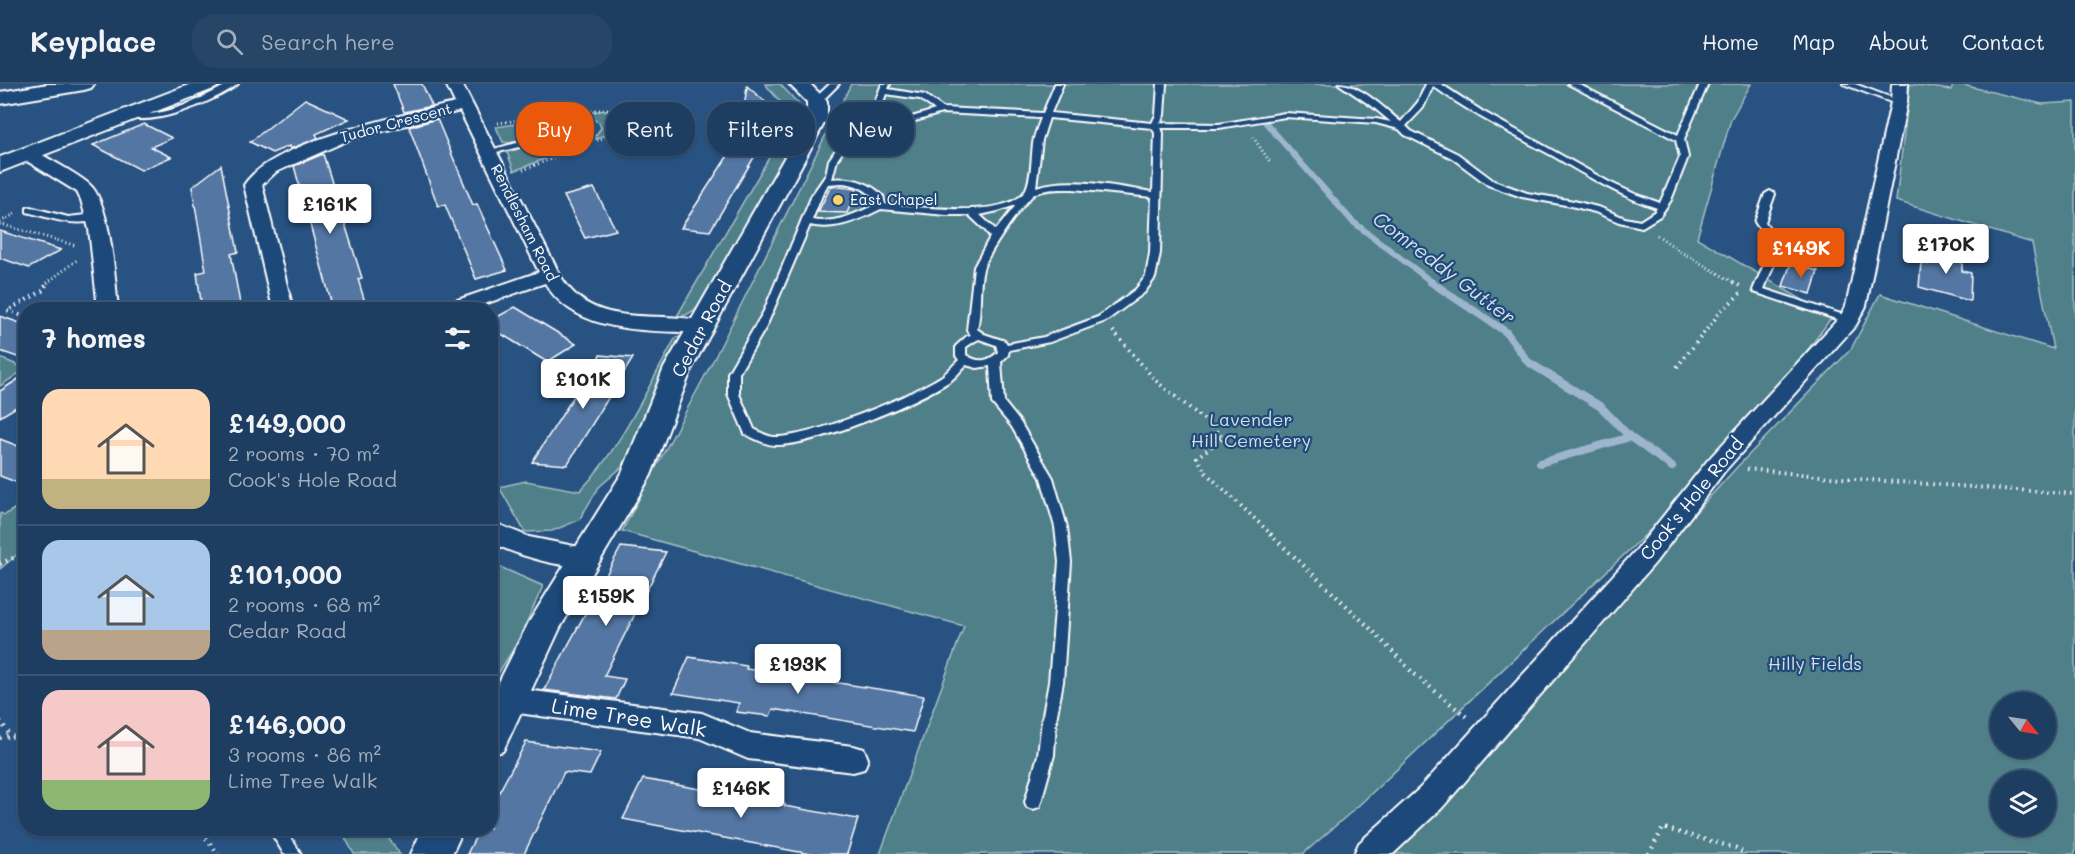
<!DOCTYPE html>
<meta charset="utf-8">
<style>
body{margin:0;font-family:Mali,sans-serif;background:#264567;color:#f1f3f6;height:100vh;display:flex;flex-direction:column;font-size:22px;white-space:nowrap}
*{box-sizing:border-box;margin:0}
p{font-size:20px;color:#a1aebd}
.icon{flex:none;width:33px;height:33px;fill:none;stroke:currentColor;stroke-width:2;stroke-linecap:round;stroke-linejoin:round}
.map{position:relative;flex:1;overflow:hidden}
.panel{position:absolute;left:18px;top:218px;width:480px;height:534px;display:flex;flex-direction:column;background:#1e3e61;border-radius:24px;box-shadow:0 2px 4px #0004,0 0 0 2px #3c5776}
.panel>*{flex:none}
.banner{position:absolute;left:516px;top:18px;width:570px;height:54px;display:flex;gap:12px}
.needle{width:39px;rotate:120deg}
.buttons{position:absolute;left:1990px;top:608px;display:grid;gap:12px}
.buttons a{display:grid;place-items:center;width:66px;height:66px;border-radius:50%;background:#1e3e61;box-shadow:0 2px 4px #0004,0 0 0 2px #3c5776;font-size:30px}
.price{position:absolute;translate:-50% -51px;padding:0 14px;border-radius:6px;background:#fff;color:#222;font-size:20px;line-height:39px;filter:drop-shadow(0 2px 3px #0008)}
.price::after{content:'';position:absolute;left:50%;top:36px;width:18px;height:14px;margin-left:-9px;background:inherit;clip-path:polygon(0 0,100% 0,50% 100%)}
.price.active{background:#ea580c;color:#fff}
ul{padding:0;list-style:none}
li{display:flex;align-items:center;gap:18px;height:150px;padding:0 24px}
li+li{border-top:2px solid #3c5776}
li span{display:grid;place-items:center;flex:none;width:168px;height:120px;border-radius:18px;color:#555}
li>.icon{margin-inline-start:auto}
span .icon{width:72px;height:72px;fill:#fffc;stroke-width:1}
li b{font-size:26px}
h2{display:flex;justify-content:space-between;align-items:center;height:72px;padding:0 24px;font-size:26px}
.chip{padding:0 21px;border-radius:24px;background:#1e3e61;box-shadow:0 2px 4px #0004,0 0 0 2px #3c5776;font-size:21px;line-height:54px}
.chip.active{background:#ea580c;color:#fff}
header{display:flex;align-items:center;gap:36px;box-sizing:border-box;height:84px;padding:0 30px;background:#1e3e61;border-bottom:2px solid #3c5776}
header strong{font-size:28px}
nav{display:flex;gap:33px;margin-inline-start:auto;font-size:21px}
.search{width:420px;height:54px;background:#264567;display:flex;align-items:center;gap:15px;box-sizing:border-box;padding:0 21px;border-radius:24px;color:#a1aebd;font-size:22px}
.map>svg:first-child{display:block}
</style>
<header>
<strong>Keyplace</strong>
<div class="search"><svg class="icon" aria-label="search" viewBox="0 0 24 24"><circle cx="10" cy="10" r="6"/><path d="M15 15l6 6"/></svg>Search here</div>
<nav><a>Home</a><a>Map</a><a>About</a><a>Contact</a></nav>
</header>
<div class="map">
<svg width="2075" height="770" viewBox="0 0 2075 770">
<rect width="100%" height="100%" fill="#285281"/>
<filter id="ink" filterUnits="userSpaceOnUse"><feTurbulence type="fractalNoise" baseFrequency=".0167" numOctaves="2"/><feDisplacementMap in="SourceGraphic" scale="12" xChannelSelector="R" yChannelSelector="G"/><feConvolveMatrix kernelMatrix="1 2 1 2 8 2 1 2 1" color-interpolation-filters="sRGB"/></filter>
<g filter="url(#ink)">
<!-- green -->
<g fill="#4f7f89" stroke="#a7bfc4" stroke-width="1.5" fill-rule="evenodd">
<path d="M765 0H780L808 30 803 43 738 153 704 220 686 231 677 232 788 41 786 25Z"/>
<path d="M851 0H1751L1731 35 1697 154 1832 233 1731 370 1357 723 1303 770H880L964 542 622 447 716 271Z"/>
<path d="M1910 0 1951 6 1954 0H1959L2042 20 2075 18V770H1379L1575 561 1737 383 1851 265 1880 210 2053 265 2032 159 1896 117ZM2001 618H2046V663H2001ZM2001 696H2046V741H2001Z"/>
<path d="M606 26 615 27 626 40 625 43 514 87 507 68 567 52H595L601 44 599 38 590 34 581 36 565 45 509 59 503 58 496 43Z"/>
<path d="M676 253 692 254 622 383 599 403 579 436 552 447 525 448 499 403 526 397 580 407C621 364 647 305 676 253Z"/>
<path d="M0 274 25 284V285L0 302Z"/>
<path d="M25 418V464L0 485V429L5 431Z"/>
<path d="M491 479 543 502 517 559 491 601Z"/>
<path d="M346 744H381L400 770H354L342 748Z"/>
</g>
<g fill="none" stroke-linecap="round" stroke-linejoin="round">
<!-- stream-far1 -->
<path stroke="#9db6ce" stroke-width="6" d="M1266 39 1352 137 1433 199"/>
<!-- stream -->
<g stroke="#9db6ce" stroke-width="8">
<path d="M1431 198 1506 248 1528 278 1601 323 1630 353 1672 383"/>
<path d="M1540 379 1630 353"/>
</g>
</g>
<!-- building -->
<g fill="#5376a3" stroke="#fff" stroke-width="1.5">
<path d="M393 0H422L432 22 404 28Z"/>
<path d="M747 2 769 21 765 55 710 147 681 144 740 53Z"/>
<path d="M305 15 349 35 316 50 318 54 290 65 289 62 272 69 250 58Z"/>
<path d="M437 35 473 121 477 120 507 186 476 195 445 121 438 122 409 43Z"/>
<path d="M144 40 172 54 151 63 171 73 141 86 93 61Z"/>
<path d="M323 70 362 194 358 195 367 225H333L294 82Z"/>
<path d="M221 81 238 168 231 170 241 225H202L197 189 206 187 192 103Z"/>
<path d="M831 102 857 105 847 129 818 128Z"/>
<path d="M594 104 616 146 585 154 564 112Z"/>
<path d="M0 147 61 166 29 184 0 174Z"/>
<path d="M1930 164 1962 173V187L1971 189 1970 217 1919 203 1921 178 1928 180Z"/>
<path d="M1791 179 1818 187 1811 210 1783 202Z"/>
<path d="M515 223 576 260 547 278 490 243V237Z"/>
<path d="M0 232 26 241V276L0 267Z"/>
<path d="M600 271 633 274 567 381 532 378Z"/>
<path d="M26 290V317L0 333V307Z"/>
<path d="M0 355 26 365V402L0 392Z"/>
<path d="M621 463 666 468 604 592 625 595 616 615 544 606Z"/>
<path d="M689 573 747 582 746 585 924 612 913 648 773 625 770 632 736 628 739 619 673 609Z"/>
<path d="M526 658 601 668 590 691 564 688 524 770H467L480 744H490V725Z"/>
<path d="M643 695 785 720 784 722 858 735 847 770H810L623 735Z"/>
</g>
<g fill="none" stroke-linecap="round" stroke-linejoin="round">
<!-- service casing -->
<g stroke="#fff" stroke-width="4">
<g id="service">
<path d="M228 0H238C218 16 148 46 125 31L129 29C163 35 199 16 228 0Z"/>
<path d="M830 0H839L820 19H814V15Z"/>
<path d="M882 0H890L888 5 925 11 943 24 1043 29 1055 0H1063L1051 29 1152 39 1156 31 1158 0H1166L1164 31 1160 39 1219 40 1285 29 1376 35 1391 38 1373 23 1339 0C1360 0 1385 25 1401 38L1418 18 1426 0H1441L1482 27 1609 98 1635 110 1660 119 1680 73 1676 56 1568 0H1578L1678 51 1700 0H1708L1684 55 1688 73 1671 116 1660 132 1642 143 1619 138 1595 128 1571 122 1522 113 1488 101 1452 74 1405 51 1399 45 1376 39 1285 33 1219 44H1161L1163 49 1160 169 1155 194 1144 209 1106 237 1050 258 1009 266 1008 271 1001 278 1004 318 1020 338 1053 394 1067 443 1071 478 1063 598 1056 636 1054 671 1041 718 1039 723 1033 725 1027 723 1025 718 1038 671 1042 636 1049 598 1059 478 1055 443 1041 394 1012 343 992 319 990 282 977 284 966 281C961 286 956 293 950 297 916 319 815 362 775 361 765 361 754 354 745 350L728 310V289L764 227 812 111 826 91 829 76 857 34 817 36 813 34 817 32 865 29 875 18ZM1433 2C1471 30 1512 50 1553 72 1587 92 1619 112 1657 124L1654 128 1640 137 1625 134 1601 124 1574 117 1527 109 1494 97 1458 70 1411 47 1406 42 1423 24ZM886 10 920 15 935 26 912 33H869L882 21ZM942 29 1041 34C1038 42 1034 51 1033 60 1031 75 1032 92 1026 105 1011 137 913 122 885 120L883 112C869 98 852 93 832 95L837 76 862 38H912ZM1049 34 1152 44 1155 49 1153 108C1115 103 1072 92 1036 103L1042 56ZM842 99C855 100 866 105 875 115V121C855 130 835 140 812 136L822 111 828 100ZM1073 105 1152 113 1150 169 1146 192 1136 205 1098 233 1044 253 1007 260 1005 257 984 250 977 245C982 225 978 205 983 185 987 171 1025 115 1036 109 1048 104 1061 105 1073 105ZM1016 121 996 146 980 131 998 127ZM881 125 946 131H969L986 147 990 153 974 183 967 246 971 251 967 252 956 262V272L959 276C953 281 949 287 942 292 911 312 811 354 775 353 768 353 760 348 754 345L739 310V289L766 243 810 141C835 147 859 136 881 125ZM979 255 996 261 998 268C988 278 978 279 966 271V263L975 257Z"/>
<path d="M1843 0H1855L1903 18 1896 20Z"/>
<path d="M583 41 587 44 586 46 487 71 483 68Z"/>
<path d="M1770 107 1775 110 1765 138C1786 165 1775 176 1764 205L1853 234 1854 236 1853 238H1845L1754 208 1753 206C1765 177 1776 166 1755 138L1765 110Z"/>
<path d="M30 123 68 133 95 130 100 133C81 146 47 133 27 128V124Z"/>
<path d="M268 744H285L301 770H284Z"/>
</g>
</g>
<!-- minor casing -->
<g stroke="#fff" stroke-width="4">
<g id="minor">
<path d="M446 0H462L560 191C592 248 657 225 708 238L711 243 708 248 701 249C648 246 576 251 545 199L470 225H440L443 221 539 188 460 27 349 56 276 88 262 101 293 225H273L244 101C272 57 404 31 455 19Z"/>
<path d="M1892 0H1908L1907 18 1866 222 1856 241 1724 388 1655 479 1442 724 1393 770H1354L1359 759 1420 704 1637 465 1708 376 1840 233 1846 222 1891 18Z"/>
<path d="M28 65 34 66C52 77 73 87 89 100 111 118 115 197 118 225H98L89 145 81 116 77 108 22 74 19 70 22 66Z"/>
<path d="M490 437 529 453 594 466 598 473 594 480C567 488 515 470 490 458Z"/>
<path d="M511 604 702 629 750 649 853 662 864 665 868 675 864 685 853 688 748 675 699 654 511 628 501 625 497 616 501 607Z"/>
</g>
</g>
<!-- tertiary casing -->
<g stroke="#fff" stroke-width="4">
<g id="tertiary">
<path d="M48 0H94L91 4 84 6 0 20V8Z"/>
<path d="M191 0H219L216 4 0 88V73Z"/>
<path d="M789 0H810L827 17V34L692 284 651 391 560 544 503 667 490 671V616L529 538 622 389 664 284 807 34V18Z"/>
<path d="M423 744H464L452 770H411Z"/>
</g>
</g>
<!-- path-far2 -->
<g stroke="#fff" stroke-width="3" stroke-dasharray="1 3" stroke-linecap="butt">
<path d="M587 27 618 24 630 43 595 57"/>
<path d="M498 39 559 31"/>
<path d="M1253 53 1270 78"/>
<path d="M523 86 571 67"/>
<path d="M0 138 15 130"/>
<path d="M0 140 77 162"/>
<path d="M1657 151 1681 168 1735 199"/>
<path d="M47 199 78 175"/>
</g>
<!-- path-far1 -->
<g stroke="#fff" stroke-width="4" stroke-dasharray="1.5 4.5" stroke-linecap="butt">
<path d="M1733 198 1740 202"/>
<path d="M26 233 7 227 44 206 47 198"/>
<path d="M1113 247 1156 297 1206 337 1223 354 1197 373 1205 388 1272 451"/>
<path d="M1677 283 1722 226 1741 209"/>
<path d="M1747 385 1841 394 2075 410"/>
</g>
<!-- path -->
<g stroke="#fff" stroke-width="4.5" stroke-dasharray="1.5 5" stroke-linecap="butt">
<path d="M1270 450 1368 542 1413 589 1468 634"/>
<path d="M0 480 26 468"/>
<path d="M0 637 11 652 26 658"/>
<path d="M0 654 11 652"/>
<path d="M198 744 218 770"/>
<path d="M1649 770 1663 744 1736 764 1746 770"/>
</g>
<!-- service -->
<use href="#service" fill="#1f4a7a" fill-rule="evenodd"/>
<!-- minor -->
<use href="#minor" fill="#1f4a7a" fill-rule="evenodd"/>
<!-- tertiary -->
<use href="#tertiary" fill="#1f4a7a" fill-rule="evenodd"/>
</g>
</g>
<!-- markers -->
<circle fill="#ffd166" stroke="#1f4a7a" stroke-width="2" cx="838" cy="116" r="6"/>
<g text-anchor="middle" stroke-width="4.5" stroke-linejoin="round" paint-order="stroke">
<!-- far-street labels -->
<g font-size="15" fill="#fff" stroke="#1f4a7a">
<text transform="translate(396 39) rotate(-15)" y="5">Tudor Crescent</text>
<text transform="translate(524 139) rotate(63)" y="5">Rendlesham Road</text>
</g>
<!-- far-poi labels -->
<g font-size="15" fill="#fff" stroke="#1f4a7a" text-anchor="start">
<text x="850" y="121">East Chapel</text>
</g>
<!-- street labels -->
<g font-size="18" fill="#fff" stroke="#1f4a7a">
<text transform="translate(702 245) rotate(-62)" y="6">Cedar Road</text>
<text transform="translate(1692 415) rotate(-51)" y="6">Cook's Hole Road</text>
</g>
<!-- park labels -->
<g font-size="18" fill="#d3dfe2" stroke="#1f4a7a">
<text x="1251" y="342">Lavender<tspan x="1251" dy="21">Hill Cemetery</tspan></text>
<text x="1815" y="586">Hilly Fields</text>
</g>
<!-- water labels -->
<g font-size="20" font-style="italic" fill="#d6e1ea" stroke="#1f4a7a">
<text transform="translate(1444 184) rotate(37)" y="7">Comreddy Gutter</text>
</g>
<!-- near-street labels -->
<g font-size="21" fill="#fff" stroke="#1f4a7a">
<text transform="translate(629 634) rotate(9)" y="7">Lime Tree Walk</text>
</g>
</g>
</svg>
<div class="buttons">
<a><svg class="needle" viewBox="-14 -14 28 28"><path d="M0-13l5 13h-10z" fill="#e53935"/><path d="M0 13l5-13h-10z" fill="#a1aebd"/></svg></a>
<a><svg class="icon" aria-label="layers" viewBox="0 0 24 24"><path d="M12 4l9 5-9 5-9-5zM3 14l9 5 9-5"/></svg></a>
</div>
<b class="price" style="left:330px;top:151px">£161K</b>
<b class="price" style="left:1946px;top:191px">£170K</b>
<b class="price active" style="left:1801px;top:195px">£149K</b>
<b class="price" style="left:583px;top:326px">£101K</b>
<b class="price" style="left:606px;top:543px">£159K</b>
<b class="price" style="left:798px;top:611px">£193K</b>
<b class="price" style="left:741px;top:735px">£146K</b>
<div class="banner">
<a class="chip active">Buy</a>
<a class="chip">Rent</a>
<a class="chip">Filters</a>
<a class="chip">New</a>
</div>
<section class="panel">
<h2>7 homes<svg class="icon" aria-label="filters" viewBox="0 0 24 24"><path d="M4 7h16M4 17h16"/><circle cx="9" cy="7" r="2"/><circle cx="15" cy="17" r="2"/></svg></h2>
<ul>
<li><span style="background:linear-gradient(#ffd9b3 75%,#c2b280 0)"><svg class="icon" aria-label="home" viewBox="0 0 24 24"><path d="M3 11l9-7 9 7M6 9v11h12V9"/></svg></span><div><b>£149,000</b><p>2 rooms · 70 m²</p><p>Cook's Hole Road</p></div></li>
<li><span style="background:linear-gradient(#a9c7e8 75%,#b9a48a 0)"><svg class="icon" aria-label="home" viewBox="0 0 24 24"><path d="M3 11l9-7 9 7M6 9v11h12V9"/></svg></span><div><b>£101,000</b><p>2 rooms · 68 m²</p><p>Cedar Road</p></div></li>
<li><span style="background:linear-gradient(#f6c9c9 75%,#8fb573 0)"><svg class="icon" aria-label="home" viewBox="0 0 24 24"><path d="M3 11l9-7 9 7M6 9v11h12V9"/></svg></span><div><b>£146,000</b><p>3 rooms · 86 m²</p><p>Lime Tree Walk</p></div></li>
</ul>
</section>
</div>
